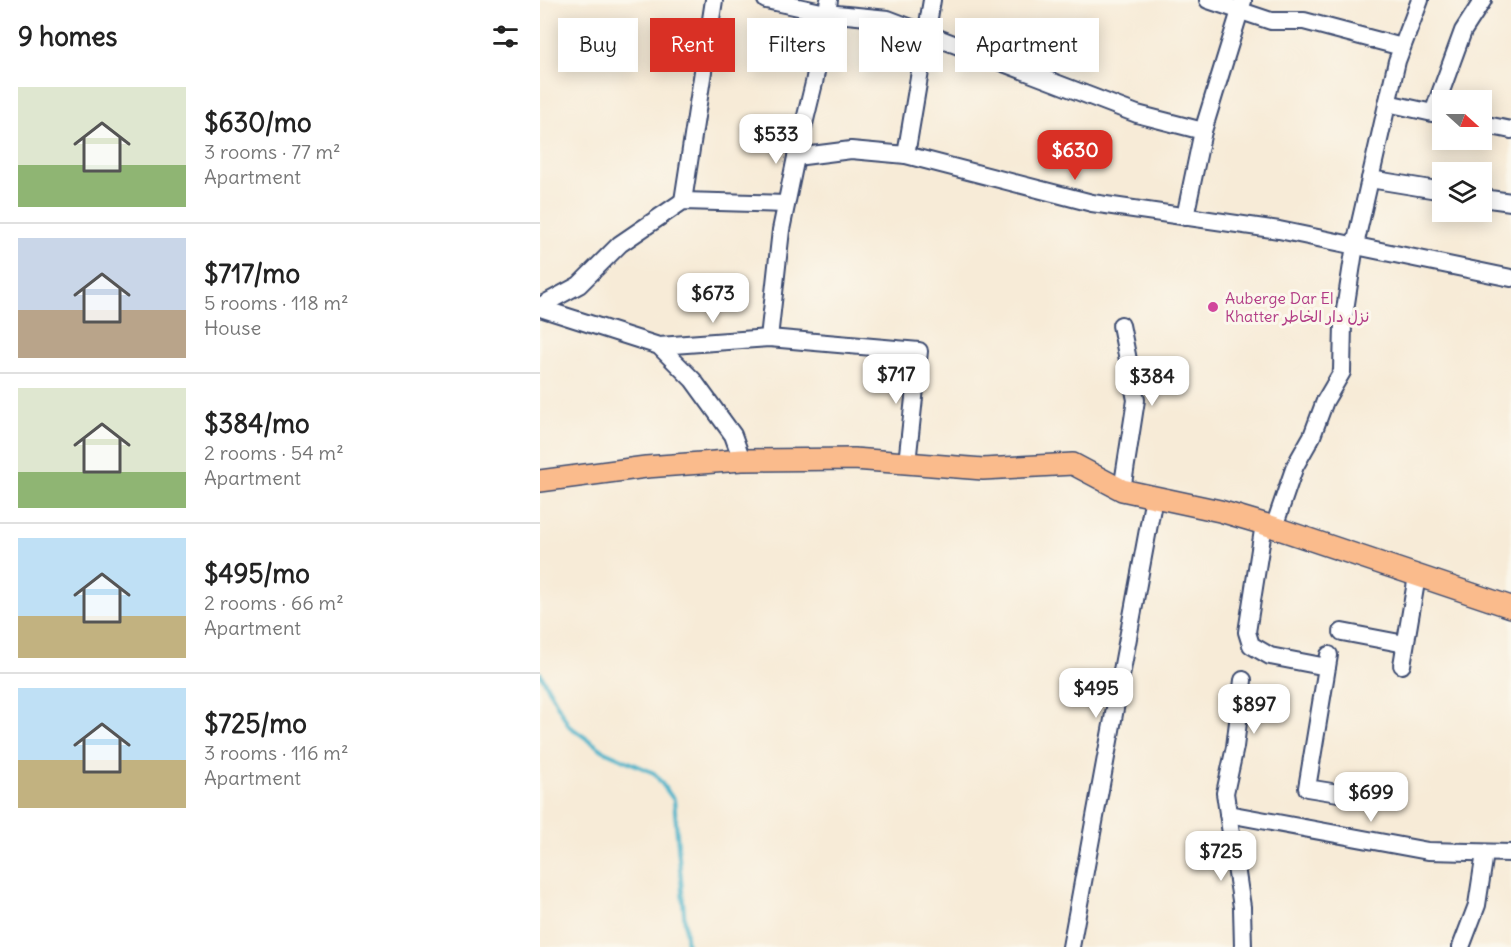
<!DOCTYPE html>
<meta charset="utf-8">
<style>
body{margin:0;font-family:Delius,"Playpen Sans Arabic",sans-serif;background:#f6f6f6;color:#222;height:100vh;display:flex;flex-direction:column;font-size:22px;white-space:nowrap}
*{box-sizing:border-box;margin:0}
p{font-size:20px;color:#767676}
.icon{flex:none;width:33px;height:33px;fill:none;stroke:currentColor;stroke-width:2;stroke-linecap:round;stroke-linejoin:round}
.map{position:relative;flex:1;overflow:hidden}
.side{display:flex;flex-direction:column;background:#fff;width:540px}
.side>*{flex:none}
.banner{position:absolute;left:18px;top:18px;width:570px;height:54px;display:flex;gap:12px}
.needle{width:39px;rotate:111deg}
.buttons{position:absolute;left:892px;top:90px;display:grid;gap:12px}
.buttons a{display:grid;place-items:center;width:60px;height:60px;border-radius:0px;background:#fff;box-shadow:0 3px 15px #0003;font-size:30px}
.price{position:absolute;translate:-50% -51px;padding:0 14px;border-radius:12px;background:#fff;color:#222;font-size:20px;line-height:39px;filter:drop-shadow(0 2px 3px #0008)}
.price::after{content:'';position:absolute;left:50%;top:36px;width:18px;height:14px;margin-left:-9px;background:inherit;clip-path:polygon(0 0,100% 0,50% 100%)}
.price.selected{background:#d93025;color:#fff}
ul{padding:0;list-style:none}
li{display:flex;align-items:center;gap:18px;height:150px;padding:0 18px}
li+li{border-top:2px solid #e0e0e0}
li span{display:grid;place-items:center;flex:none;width:168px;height:120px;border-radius:0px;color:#555}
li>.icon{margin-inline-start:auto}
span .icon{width:72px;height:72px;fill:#fffc;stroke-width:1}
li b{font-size:26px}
h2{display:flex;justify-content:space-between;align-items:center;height:72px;padding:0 18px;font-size:26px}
.tag{padding:0 21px;border-radius:0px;background:#fff;box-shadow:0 3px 15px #0003;font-size:21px;line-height:54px}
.tag.selected{background:#d93025;color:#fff}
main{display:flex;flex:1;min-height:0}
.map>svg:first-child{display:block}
</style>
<main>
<section class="side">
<h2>9 homes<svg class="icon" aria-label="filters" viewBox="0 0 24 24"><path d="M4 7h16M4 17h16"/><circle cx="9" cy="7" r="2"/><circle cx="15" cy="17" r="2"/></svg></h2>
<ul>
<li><span style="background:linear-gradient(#dfe7d0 65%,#8fb573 0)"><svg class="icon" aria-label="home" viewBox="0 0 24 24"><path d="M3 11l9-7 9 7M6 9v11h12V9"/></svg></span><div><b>$630/mo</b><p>3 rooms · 77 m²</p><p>Apartment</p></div></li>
<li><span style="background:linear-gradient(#c9d6e8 60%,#b9a48a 0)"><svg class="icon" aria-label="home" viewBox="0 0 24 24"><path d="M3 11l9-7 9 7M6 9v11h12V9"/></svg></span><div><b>$717/mo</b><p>5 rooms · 118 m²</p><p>House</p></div></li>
<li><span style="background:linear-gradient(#dfe7d0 70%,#8fb573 0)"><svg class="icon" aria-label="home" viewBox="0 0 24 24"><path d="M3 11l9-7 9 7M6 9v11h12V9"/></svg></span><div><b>$384/mo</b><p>2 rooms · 54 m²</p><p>Apartment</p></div></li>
<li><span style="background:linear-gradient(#bfe0f5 65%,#c2b280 0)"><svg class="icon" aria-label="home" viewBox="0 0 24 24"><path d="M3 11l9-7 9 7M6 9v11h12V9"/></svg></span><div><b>$495/mo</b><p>2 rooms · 66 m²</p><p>Apartment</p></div></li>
<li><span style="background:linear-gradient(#bfe0f5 60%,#c2b280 0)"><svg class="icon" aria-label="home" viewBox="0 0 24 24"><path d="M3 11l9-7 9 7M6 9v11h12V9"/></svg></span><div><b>$725/mo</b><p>3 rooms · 116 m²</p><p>Apartment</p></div></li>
</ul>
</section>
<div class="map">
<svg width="971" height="947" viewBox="0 0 971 947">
<rect width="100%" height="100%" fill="#fbf7ec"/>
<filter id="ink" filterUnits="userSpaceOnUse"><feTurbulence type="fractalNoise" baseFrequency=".0167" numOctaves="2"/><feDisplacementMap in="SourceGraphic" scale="12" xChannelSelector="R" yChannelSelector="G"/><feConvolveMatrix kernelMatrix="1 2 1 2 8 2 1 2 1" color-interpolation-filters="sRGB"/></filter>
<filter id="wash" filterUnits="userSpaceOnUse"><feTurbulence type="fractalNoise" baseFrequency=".008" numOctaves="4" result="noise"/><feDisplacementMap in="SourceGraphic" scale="24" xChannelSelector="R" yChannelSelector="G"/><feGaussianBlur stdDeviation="1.35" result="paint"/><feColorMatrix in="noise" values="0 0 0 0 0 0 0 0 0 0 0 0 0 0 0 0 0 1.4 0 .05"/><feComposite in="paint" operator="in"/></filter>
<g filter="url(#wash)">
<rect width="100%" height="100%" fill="#f7ebd7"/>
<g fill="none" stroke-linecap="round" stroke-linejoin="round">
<!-- stream -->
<path stroke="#4bb4ca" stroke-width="4" d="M0 673 29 726 64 751 114 773 134 800 147 947"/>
</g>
</g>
<g filter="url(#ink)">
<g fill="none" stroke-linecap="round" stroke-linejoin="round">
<!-- minor casing -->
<g stroke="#3c4b70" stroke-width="20">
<g id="minor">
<path d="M226 0 286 13 348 19 597 114 663 131 645 217"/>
<path d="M668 0 731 21H764L862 47"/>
<path d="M847 103 902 115"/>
<path d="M893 113 923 31 943 0"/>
<path d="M942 124 971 130"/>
<path d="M663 131 703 1"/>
<path d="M366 155 392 0"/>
<path d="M256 157 311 150 366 155 552 203 739 230 971 278"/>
<path d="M830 179 903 191"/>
<path d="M942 198 971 202"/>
<path d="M143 201 174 0"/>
<path d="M0 306 39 285 80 244 143 201 246 204"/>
<path d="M0 308 119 346 153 380 193 435 202 460"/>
<path d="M581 325 596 400 582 490"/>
<path d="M229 338 241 230 256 157 274 83 289 0"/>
<path d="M119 346 229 338 379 351 367 463"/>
<path d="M724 524 707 632 711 645 730 656 787 667"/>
<path d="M734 527 755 466 772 436 785 401 802 372 803 323 815 245 857 61 880 0"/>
<path d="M802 632 865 644"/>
<path d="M789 655 767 788 823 797"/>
<path d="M862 665 877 576"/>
<path d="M703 680 695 747 685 793 702 907 703 947"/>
<path d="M688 814 888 851 971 853"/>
<path d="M531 947 614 497"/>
<path d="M921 947 937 905 945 853"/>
</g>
</g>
<!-- major casing -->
<g stroke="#3c4b70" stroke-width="24">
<path id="major" d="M0 481 106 467 202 460 314 459 443 469 533 464 582 490 680 511 724 524 971 607"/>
</g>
<!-- minor -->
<use href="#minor" stroke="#fff" stroke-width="16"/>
<!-- major -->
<use href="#major" stroke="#fabb8c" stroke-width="21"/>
</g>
</g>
<!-- markers -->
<circle fill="#d1479c" stroke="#fbf7ec" stroke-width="2" cx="673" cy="307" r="6"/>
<g text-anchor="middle" stroke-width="6" stroke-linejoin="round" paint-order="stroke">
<!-- hotel labels -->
<g font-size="16" fill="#b23c85" stroke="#fbf7ec" text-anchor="start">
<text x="685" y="304">Auberge Dar El<tspan x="685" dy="18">Khatter نزل دار الخاطر</tspan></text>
</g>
</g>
</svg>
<div class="buttons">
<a><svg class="needle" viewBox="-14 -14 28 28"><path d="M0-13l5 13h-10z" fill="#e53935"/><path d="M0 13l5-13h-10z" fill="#767676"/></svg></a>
<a><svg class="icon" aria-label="layers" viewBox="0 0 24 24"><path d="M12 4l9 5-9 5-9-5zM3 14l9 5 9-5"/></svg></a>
</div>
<b class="price" style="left:236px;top:165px">$533</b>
<b class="price selected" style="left:535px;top:181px">$630</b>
<b class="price" style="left:173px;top:324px">$673</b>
<b class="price" style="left:356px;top:405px">$717</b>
<b class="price" style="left:612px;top:407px">$384</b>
<b class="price" style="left:556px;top:719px">$495</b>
<b class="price" style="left:714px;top:735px">$897</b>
<b class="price" style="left:831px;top:823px">$699</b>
<b class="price" style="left:681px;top:882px">$725</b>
<div class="banner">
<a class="tag">Buy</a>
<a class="tag selected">Rent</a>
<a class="tag">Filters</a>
<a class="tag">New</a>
<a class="tag">Apartment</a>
</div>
</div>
</main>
